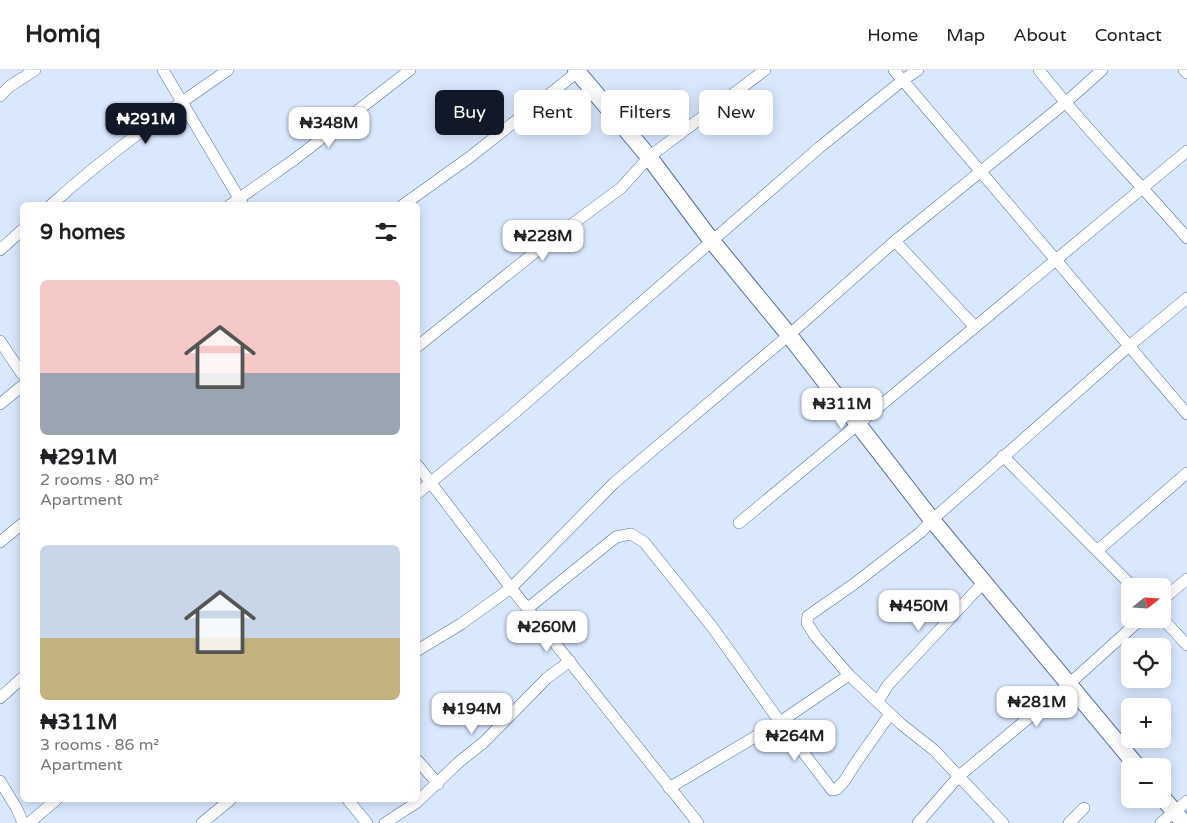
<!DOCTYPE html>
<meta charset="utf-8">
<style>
body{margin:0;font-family:"Varela Round",sans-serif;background:#f6f6f6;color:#202124;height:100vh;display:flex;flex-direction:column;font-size:19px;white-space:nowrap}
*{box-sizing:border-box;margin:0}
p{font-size:16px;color:#757577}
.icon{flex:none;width:28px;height:28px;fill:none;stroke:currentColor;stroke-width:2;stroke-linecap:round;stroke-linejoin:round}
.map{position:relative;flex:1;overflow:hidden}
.side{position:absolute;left:20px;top:132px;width:400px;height:600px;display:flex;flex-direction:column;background:#fff;border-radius:8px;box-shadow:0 2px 12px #0003}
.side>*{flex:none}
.guide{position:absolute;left:435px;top:20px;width:475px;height:45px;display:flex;gap:10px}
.needle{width:32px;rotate:72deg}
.controls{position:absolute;left:1121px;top:508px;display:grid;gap:10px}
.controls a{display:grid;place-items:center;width:50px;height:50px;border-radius:8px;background:#fff;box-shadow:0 2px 12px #0003;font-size:25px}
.price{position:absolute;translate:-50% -42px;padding:0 11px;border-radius:10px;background:#fff;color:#222;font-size:16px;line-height:32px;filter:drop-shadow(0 1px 2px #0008)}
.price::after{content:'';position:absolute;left:50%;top:30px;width:15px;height:11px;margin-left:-8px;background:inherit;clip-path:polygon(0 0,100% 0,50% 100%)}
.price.selected{background:#111827;color:#fff}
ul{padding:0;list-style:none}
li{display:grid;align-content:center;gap:10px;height:265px;padding:0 20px}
li span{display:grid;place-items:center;height:155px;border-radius:8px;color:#555}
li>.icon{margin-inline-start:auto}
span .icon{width:90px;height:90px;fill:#fffc;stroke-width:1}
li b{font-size:21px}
h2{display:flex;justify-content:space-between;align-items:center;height:60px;padding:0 20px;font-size:21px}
.pill{padding:0 18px;border-radius:8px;background:#fff;box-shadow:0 2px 12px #0003;font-size:18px;line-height:45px}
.pill.selected{background:#111827;color:#fff}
header{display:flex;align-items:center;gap:30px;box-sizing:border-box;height:70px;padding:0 25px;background:#fff;border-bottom:1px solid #e0e0e0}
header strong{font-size:24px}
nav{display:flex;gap:28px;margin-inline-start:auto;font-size:18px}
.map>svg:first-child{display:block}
</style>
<header>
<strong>Homiq</strong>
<nav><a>Home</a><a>Map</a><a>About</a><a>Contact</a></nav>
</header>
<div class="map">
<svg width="1187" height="753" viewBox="0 0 1187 753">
<rect width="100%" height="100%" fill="#dae8fe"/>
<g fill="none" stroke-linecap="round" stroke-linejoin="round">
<!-- street casing -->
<g stroke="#5170a0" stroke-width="12">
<g id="street">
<path d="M163 0 243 135"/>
<path d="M894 0 1187 344"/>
<path d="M1039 0C1085 59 1138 111 1187 168"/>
<path d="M1184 0 1187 3"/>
<path d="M0 26 10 16 35 0"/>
<path d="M51 135C106 85 167 42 228 0"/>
<path d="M230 135 295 89 410 0"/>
<path d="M403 135 470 87 580 0"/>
<path d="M895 171 975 257"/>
<path d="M0 180 22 160"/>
<path d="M0 271 22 304"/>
<path d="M418 276 544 175 621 118 649 87 765 0"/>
<path d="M0 334 22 316"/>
<path d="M1003 386 1132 516"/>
<path d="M418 396 511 518 698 753"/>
<path d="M418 423 512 345 820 77 903 10 918 0"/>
<path d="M739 453 1187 81"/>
<path d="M0 472 22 454"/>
<path d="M1098 480 1187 403"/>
<path d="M1162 530 1187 509"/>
<path d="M528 538 616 467 631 464 644 472 713 558 780 652 832 720 837 719 845 710 855 694 890 644"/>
<path d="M1162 548 1187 575"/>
<path d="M418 580 461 554 511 518 614 413 789 265 895 171 1065 33 1102 0"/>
<path d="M0 628 22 608"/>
<path d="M878 631 888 615 984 512"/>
<path d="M418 691 438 714"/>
<path d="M0 711 17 739 23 753"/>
<path d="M669 718 780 652 849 605"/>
<path d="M348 730 367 753"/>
<path d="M29 753 56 730"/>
<path d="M202 753 230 730"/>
<path d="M385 753 416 733 459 692 484 672 547 608 570 591"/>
<path d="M918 753 959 706 1069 614 1141 549"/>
<path d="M1003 753 934 680 901 654 849 605 816 567 807 553 808 546 854 514 921 462 932 450 1129 276 1187 228"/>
<path d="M1069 753 1084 738"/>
<path d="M1161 753 1187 731"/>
</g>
</g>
<!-- secondary casing -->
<g stroke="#5170a0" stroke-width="18">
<g id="secondary">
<path d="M576 0 649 87 711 170 789 265 932 450 1137 696"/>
<path d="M1162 727 1184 753"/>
</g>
</g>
<!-- street -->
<use href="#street" stroke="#fff" stroke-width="11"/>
<!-- secondary -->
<use href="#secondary" stroke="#fff" stroke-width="16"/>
</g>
</svg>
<div class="controls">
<a><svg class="needle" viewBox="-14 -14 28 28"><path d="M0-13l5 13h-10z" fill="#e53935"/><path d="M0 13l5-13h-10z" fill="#757577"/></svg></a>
<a><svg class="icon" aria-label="locate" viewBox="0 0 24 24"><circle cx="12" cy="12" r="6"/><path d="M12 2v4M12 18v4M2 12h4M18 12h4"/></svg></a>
<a>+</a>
<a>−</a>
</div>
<b class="price selected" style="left:146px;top:75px">₦291M</b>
<b class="price" style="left:329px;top:79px">₦348M</b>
<b class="price" style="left:543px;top:192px">₦228M</b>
<b class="price" style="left:842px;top:360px">₦311M</b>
<b class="price" style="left:919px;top:562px">₦450M</b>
<b class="price" style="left:547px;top:583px">₦260M</b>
<b class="price" style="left:1037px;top:658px">₦281M</b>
<b class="price" style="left:472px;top:665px">₦194M</b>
<b class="price" style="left:795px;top:692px">₦264M</b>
<div class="guide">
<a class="pill selected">Buy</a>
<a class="pill">Rent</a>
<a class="pill">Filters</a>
<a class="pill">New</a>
</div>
<section class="side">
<h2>9 homes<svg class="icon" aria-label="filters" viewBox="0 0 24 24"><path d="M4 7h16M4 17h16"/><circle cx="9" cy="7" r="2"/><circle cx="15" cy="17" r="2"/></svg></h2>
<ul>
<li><span style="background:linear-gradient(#f6c9c9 60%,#9aa5b1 0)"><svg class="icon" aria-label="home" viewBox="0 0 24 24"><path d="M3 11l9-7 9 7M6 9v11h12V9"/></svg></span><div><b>₦291M</b><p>2 rooms · 80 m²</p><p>Apartment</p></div></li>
<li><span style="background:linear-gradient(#c9d6e8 60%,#c2b280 0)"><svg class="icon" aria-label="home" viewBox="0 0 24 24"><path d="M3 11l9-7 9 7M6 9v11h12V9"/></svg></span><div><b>₦311M</b><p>3 rooms · 86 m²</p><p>Apartment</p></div></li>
</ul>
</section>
</div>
